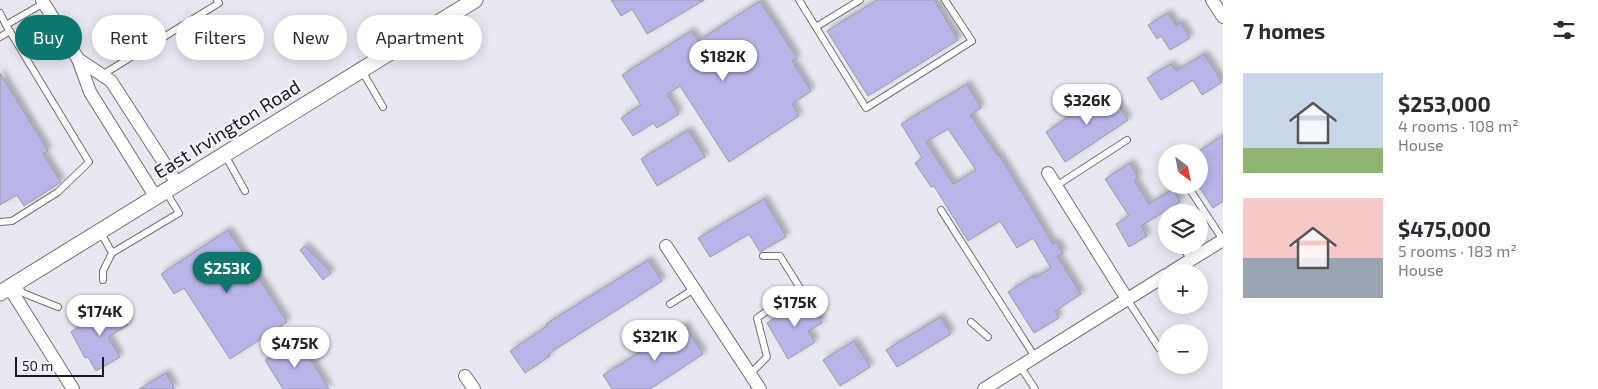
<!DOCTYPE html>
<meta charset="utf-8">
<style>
body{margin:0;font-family:"Exo 2",sans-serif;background:#f7f7f7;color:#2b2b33;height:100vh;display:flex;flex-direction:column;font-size:19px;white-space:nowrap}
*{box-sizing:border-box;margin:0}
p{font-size:16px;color:#7c7c81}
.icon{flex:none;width:28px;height:28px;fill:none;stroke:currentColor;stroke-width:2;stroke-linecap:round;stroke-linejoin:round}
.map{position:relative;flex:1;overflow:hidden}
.drawer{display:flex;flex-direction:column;background:#fff;width:375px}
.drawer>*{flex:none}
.banner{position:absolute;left:15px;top:15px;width:475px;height:45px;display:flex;gap:10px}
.needle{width:32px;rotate:148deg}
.tools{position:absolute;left:1158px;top:144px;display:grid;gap:10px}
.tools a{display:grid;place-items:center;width:50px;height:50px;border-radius:50%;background:#fff;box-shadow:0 2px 12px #0003;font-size:25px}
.scale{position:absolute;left:15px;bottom:12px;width:89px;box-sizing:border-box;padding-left:5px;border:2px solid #1b1b1e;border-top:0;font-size:14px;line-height:18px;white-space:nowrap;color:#1b1b1e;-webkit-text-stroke:4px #f6f5ff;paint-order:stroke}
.price{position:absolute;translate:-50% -42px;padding:0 11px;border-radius:18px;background:#fff;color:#222;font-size:16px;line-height:32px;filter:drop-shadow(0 1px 2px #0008)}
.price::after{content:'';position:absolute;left:50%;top:30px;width:15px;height:11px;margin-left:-8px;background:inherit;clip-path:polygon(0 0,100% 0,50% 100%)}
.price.current{background:#0f766e;color:#fff}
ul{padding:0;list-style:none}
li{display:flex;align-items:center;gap:15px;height:125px;padding:0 20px}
li span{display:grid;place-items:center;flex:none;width:140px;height:100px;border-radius:0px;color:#555}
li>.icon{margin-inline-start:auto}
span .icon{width:60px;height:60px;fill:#fffc;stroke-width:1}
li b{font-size:21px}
h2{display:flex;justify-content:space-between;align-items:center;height:60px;padding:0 20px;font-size:21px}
.tag{padding:0 18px;border-radius:22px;background:#fff;box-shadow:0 2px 12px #0003;font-size:18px;line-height:45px}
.tag.current{background:#0f766e;color:#fff}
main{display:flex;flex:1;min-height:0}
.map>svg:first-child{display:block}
</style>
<main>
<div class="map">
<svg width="1223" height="389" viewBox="0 0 1223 389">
<defs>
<filter id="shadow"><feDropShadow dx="4" dy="-4" stdDeviation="2.5" flood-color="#0004"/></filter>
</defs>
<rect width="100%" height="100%" fill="#e8e8f1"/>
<!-- building -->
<g fill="#b9b4e7" stroke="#9b9aa3" fill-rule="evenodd" filter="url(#shadow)">
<path d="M611 0H704L647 34 632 9 621 16Z"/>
<path d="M877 0H934L958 40 868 96 827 31Z"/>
<path d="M760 1 797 58 792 61 811 91 792 104 799 116 729 162 680 86 667 94 679 114 657 128 653 123 633 136 621 118 641 105 622 75 691 31 698 41Z"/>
<path d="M1168 13 1176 26 1181 23 1190 38 1170 50 1161 36 1157 39 1148 25Z"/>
<path d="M1204 54 1222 82 1202 95 1193 80 1161 100 1147 78 1171 64 1176 71Z"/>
<path d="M0 73 48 151 43 154 61 182 24 206 17 195 0 205Z"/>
<path d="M967 84 981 108 970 115 998 156 999 155 1053 244 1056 242 1063 253 1057 256 1081 294 1055 311 1059 318 1034 333 1008 292 1033 276 1034 278 1051 268 1033 238 1017 248 1000 221 968 241 934 186 931 187 915 163 922 158 901 124ZM948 129 976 170 953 184 926 142Z"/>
<path d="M1108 90 1128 120 1065 162 1046 132Z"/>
<path d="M688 130 705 157 657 186 641 159Z"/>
<path d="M1223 135V201L1213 208 1199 187V151Z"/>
<path d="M1130 163 1138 177 1134 180 1149 204 1173 189 1180 202 1141 226 1147 236 1129 247 1116 224 1129 216 1105 179Z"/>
<path d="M764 199 786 237 760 252 749 234 710 257 698 238Z"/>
<path d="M228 230 287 322 230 359 184 288 174 294 161 274Z"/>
<path d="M305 246 331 273 323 280 300 250Z"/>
<path d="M648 260 662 281 548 354 550 356 525 373 510 351 547 326 546 324Z"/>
<path d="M807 298 822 323 808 331 815 342 788 359 767 323Z"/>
<path d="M114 303 128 325 108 337 120 357 96 371 88 357 85 358 71 332Z"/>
<path d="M940 317 951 334 897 367 886 350Z"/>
<path d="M684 325 703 354 650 389H612L603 375Z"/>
<path d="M298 339 329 389H283L265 360Z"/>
<path d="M854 341 870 367 840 386 823 360Z"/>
<path d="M166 373 175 389H139Z"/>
</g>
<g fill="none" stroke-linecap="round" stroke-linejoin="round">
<!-- service casing -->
<g stroke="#727179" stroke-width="8">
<g id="service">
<path d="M799 0 866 108 972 41 945 0"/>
<path d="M0 13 6 25"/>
<path d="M816 27 860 0"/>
<path d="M0 37 10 31"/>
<path d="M362 71 383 107"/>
<path d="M102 75 219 3 217 0"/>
<path d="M225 155 245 191"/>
<path d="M1187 185 1223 240"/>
<path d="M1056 186 1127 140"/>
<path d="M941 210 1035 357"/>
<path d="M0 222 12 221 58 192 89 162 6 25 44 3"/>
<path d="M100 231 112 253 103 271V280"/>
<path d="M1181 245 1191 260"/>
<path d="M112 253 179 213 166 192"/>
<path d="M16 284 23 293 58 307"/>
<path d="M1127 299 1159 348"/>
<path d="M670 304 694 289"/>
<path d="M971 322 988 337"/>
<path d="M1020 366 1035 389"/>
<path d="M750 374 767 357 757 318 800 288 780 256H763"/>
</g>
</g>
<!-- minor casing -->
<g stroke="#727179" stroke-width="14">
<g id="minor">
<path d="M42 0 78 59"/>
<path d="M1212 0 1223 17"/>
<path d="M1048 173 1127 299"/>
<path d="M155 196 90 92 78 59 111 81 177 183"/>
<path d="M666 246 760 389"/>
<path d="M1171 272 1223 240"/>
<path d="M9 287 73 389"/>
<path d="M465 376 474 389"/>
<path d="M984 389 1166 275"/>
</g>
</g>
<!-- tertiary casing -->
<g stroke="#727179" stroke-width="17">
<path id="tertiary" d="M0 293 475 0"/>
</g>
<!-- service -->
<use href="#service" stroke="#fff" stroke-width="6"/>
<!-- minor -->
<use href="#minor" stroke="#fff" stroke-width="12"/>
<!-- tertiary -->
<use href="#tertiary" stroke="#fff" stroke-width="15"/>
</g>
<g text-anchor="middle" stroke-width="4.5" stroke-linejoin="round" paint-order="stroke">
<!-- street labels -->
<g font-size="19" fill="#1b1b1e" stroke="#f6f5ff">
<text transform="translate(227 129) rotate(-32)" y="7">East Irvington Road</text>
</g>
</g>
</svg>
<div class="tools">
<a><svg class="needle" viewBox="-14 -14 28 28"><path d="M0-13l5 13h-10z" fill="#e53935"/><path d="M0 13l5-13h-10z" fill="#7c7c81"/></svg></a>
<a><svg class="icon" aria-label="layers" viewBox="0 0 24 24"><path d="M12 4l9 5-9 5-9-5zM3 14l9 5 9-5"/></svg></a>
<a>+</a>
<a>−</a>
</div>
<div class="scale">50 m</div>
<b class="price" style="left:723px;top:82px">$182K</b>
<b class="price" style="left:1087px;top:126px">$326K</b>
<b class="price current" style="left:227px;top:294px">$253K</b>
<b class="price" style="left:795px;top:328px">$175K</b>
<b class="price" style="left:100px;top:337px">$174K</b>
<b class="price" style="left:655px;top:362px">$321K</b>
<b class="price" style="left:295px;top:369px">$475K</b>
<div class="banner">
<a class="tag current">Buy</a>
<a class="tag">Rent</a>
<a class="tag">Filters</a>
<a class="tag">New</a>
<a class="tag">Apartment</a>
</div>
</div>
<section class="drawer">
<h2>7 homes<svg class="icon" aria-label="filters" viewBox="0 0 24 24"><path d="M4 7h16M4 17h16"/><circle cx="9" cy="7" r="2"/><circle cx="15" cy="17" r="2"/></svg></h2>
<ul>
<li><span style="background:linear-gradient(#c9d6e8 75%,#8fb573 0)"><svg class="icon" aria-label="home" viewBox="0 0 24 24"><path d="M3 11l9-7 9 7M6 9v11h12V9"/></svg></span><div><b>$253,000</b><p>4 rooms · 108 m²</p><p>House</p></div></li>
<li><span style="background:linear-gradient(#f6c9c9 60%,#9aa5b1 0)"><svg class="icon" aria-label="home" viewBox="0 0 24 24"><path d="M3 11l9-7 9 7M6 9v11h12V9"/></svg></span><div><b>$475,000</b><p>5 rooms · 183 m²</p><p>House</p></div></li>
</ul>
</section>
</main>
